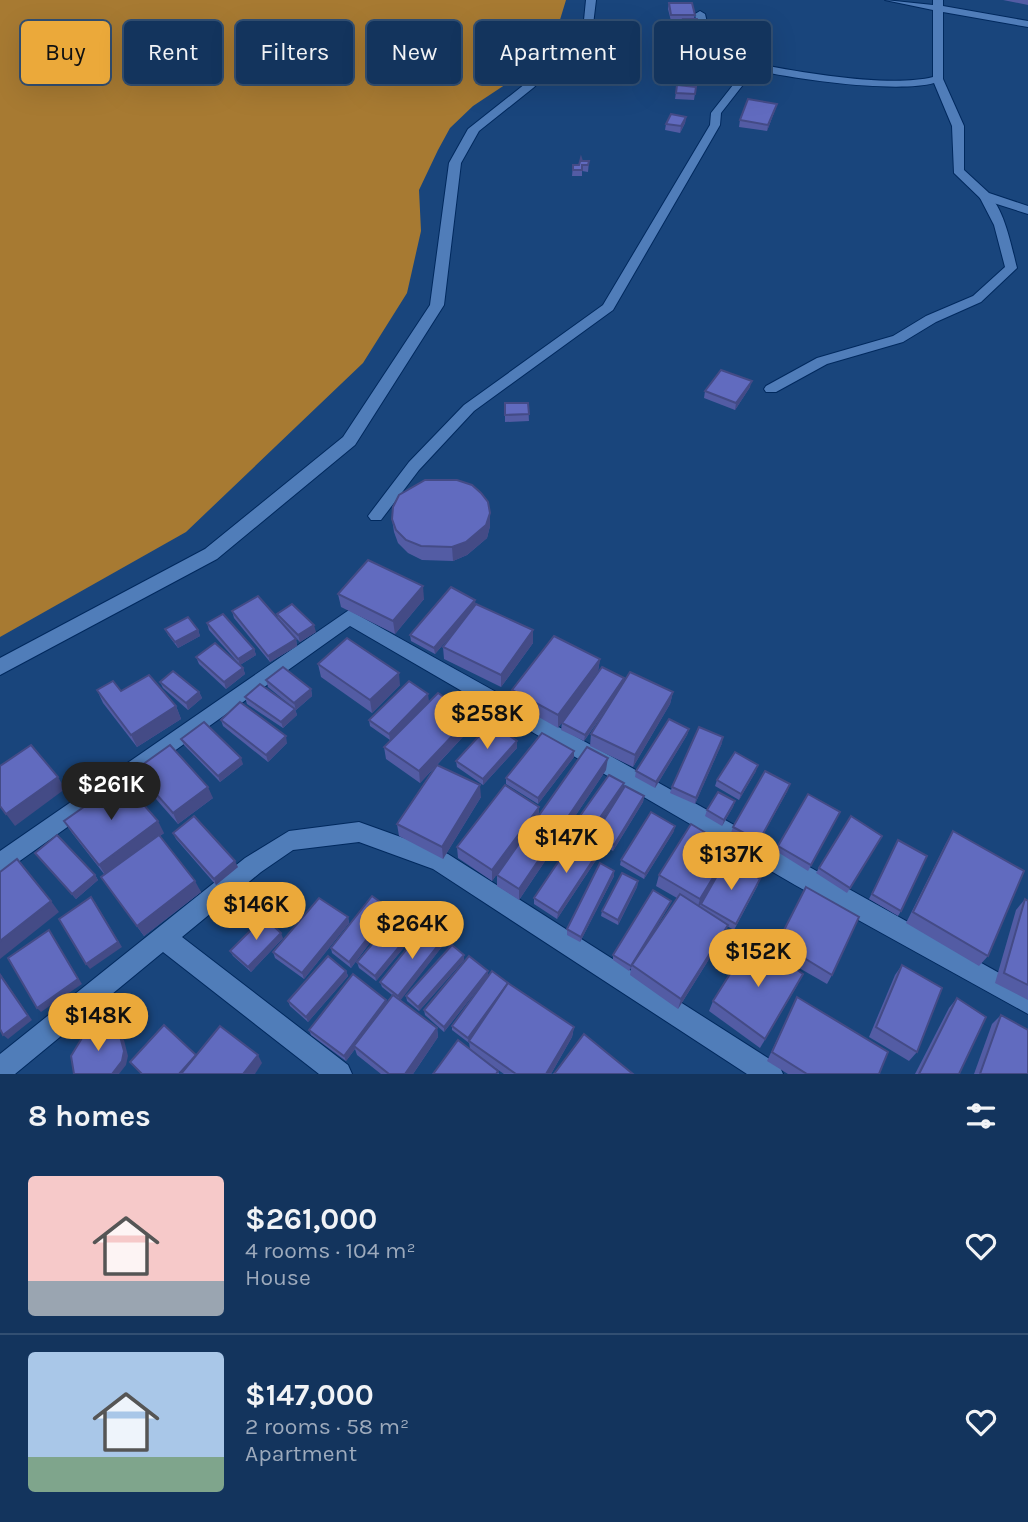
<!DOCTYPE html>
<meta charset="utf-8">
<style>
body{margin:0;font-family:Karla,sans-serif;background:#1c3c63;color:#f1f3f6;height:100vh;display:flex;flex-direction:column;font-size:26px;white-space:nowrap}
*{box-sizing:border-box;margin:0}
p{font-size:23px;color:#9daabc}
.icon{flex:none;width:38px;height:38px;fill:none;stroke:currentColor;stroke-width:2;stroke-linecap:round;stroke-linejoin:round}
.map{position:relative;height:1074px;overflow:hidden}
.side{display:flex;flex-direction:column;background:#13345d;flex:1}
.side>*{flex:none}
.top-card{position:absolute;left:21px;top:21px;width:987px;height:63px;display:flex;gap:14px}
.price{position:absolute;translate:-50% -60px;padding:0 16px;border-radius:24px;background:#eba93a;color:#111;font-size:23px;line-height:46px;filter:drop-shadow(0 2px 4px #0008)}
.price::after{content:'';position:absolute;left:50%;top:42px;width:21px;height:16px;margin-left:-10px;background:inherit;clip-path:polygon(0 0,100% 0,50% 100%)}
.price.selected{background:#222;color:#fff}
ul{padding:0;list-style:none}
li{display:flex;align-items:center;gap:21px;height:175px;padding:0 28px}
li+li{border-top:2px solid #324f72}
li span{display:grid;place-items:center;flex:none;width:196px;height:140px;border-radius:7px;color:#555}
li>.icon{margin-inline-start:auto}
span .icon{width:84px;height:84px;fill:#fffc;stroke-width:1}
li b{font-size:30px}
h2{display:flex;justify-content:space-between;align-items:center;height:84px;padding:0 28px;font-size:30px}
.chip{padding:0 24px;border-radius:7px;background:#13345d;box-shadow:0 7px 28px #0002,0 0 0 2px #324f72;font-size:24px;line-height:63px}
.chip.selected{background:#eba93a;color:#111}
.map>svg:first-child{display:block}
</style>
<div class="map">
<svg width="1028" height="1074" viewBox="0 0 1028 1074">
<rect width="100%" height="100%" fill="#19457c"/>
<!-- forest -->
<path fill="#a77a32" d="M0 0H566L559 23 523 73 473 106 450 128 438 150 419 190 421 231 407 293 363 363 186 532 0 637Z"/>
<g fill="none" stroke-linecap="round" stroke-linejoin="round">
<!-- lane casing -->
<g stroke="#00295e" stroke-width="2">
<g id="lane">
<path d="M748 66 756 68 721 113 720 125 613 310 474 411 419 470 381 520H371L368 516 371 512 409 462 464 405 603 305 710 125 711 113Z"/>
<path d="M985 193C1003 201 1012 249 1017 268L981 302 936 322 903 342 827 364 776 392H766L764 389 766 386 817 358 893 336 926 316 973 296 1005 267 994 225 979 196Z"/>
</g>
</g>
<!-- street casing -->
<g stroke="#00295e" stroke-width="2">
<g id="street">
<path d="M586 0H596L592 33 533 88 479 131 461 163 444 305 355 445 217 559 0 675V658L205 549 343 437 430 305 449 163 468 129 525 84 583 30Z"/>
<path d="M885 0 933 5V0H943V6L1028 21V27L943 12V79L964 126V170L989 193 1028 206V214L981 199 954 173 952 126 934 83C892 95 749 75 708 56L699 40 695 14 700 11 705 14 713 48 727 57C776 69 886 89 933 77V10Z"/>
<path d="M349 610 1028 989V1014L795 885 350 626 0 875V851Z"/>
<path d="M359 822 448 854 779 1065 783 1074H747L433 869 359 842 293 850 261 872 182 937 348 1065 352 1074H319L163 952 15 1074H0V1054L245 858 289 831Z"/>
</g>
</g>
<!-- lane -->
<use href="#lane" fill="#507db9" fill-rule="evenodd"/>
<!-- street -->
<use href="#street" fill="#507db9" fill-rule="evenodd"/>
</g>
<!-- wall -->
<g fill="#535ca4">
<path d="M1003 0H1028V5Z"/>
<path d="M669 3 695 15 694 19 700 28 699 34H685L682 25 683 21H671L668 9Z"/>
<path d="M713 54 712 60 703 63 702 76 686 75 687 61H694L695 55Z"/>
<path d="M677 85 696 87 694 100 675 99Z"/>
<path d="M777 104 775 110 767 131 739 127 740 120Z"/>
<path d="M686 117 685 123 680 133 665 130 666 124Z"/>
<path d="M582 161H589L588 172 582 171V176H572L573 165H579Z"/>
<path d="M750 387 735 410 704 398 705 391Z"/>
<path d="M505 403H528L529 421 505 422Z"/>
<path d="M392 519 490 526 487 538 467 555 453 561 422 560 408 553 398 543 394 532Z"/>
<path d="M338 594 424 599 395 634 341 607Z"/>
<path d="M476 605 533 643 501 687 444 659 443 647 459 626 435 654 411 641 410 635Z"/>
<path d="M232 611 278 619 277 614 316 632 300 642 285 627 296 639 297 646 270 662 234 618Z"/>
<path d="M207 623 254 649 256 655 240 665 209 630Z"/>
<path d="M165 629 198 630 200 636 178 648 168 635Z"/>
<path d="M196 657 243 668 245 674 226 689 199 664Z"/>
<path d="M600 659 598 671 558 728 512 702V690Z"/>
<path d="M318 664 400 685 372 713 321 677Z"/>
<path d="M624 678V682L673 692 670 704 633 767 590 746 591 734 610 704 584 741 561 730 562 723Z"/>
<path d="M266 680 311 689 312 696 296 710 295 709 297 715 283 728 247 704 245 697 295 709 268 687Z"/>
<path d="M160 682 199 692 202 698 188 710 163 688Z"/>
<path d="M97 690 176 706 181 719 137 747 103 703Z"/>
<path d="M429 701 390 740 370 726 369 720Z"/>
<path d="M472 715V727L437 765 481 797 443 859 399 836 397 824 434 768 420 783 386 759 384 747Z"/>
<path d="M221 720 287 743 268 762 223 726Z"/>
<path d="M689 729 687 735 655 788 635 777 636 771Z"/>
<path d="M181 739 243 764 220 782 184 745Z"/>
<path d="M517 741V748L483 785 457 767 456 761Z"/>
<path d="M722 743 695 804 670 793 672 787Z"/>
<path d="M574 757 538 804 506 784V778Z"/>
<path d="M135 770 213 798 178 824 141 782Z"/>
<path d="M606 770 519 900 497 886V875L510 856 492 881 458 858 457 847 539 807V816Z"/>
<path d="M756 771 739 800 715 786 717 780Z"/>
<path d="M624 783 623 789 590 838 574 829 575 823Z"/>
<path d="M788 790 756 847 731 833 733 827Z"/>
<path d="M644 796 643 802 613 851 594 840 595 834Z"/>
<path d="M735 801 733 807 722 826 705 816 707 810Z"/>
<path d="M837 818 808 871 776 851 778 846Z"/>
<path d="M64 821 164 833 160 836 201 892 144 936 101 877 104 874 72 833Z"/>
<path d="M674 831 644 879 620 865 621 860Z"/>
<path d="M953 831 988 956 979 966 906 923 946 843Z"/>
<path d="M173 833 238 867 216 885 176 839Z"/>
<path d="M882 836 847 893 816 873 819 868Z"/>
<path d="M895 846 901 911 898 916 869 899Z"/>
<path d="M599 851 598 857 557 919 534 904V898Z"/>
<path d="M35 853 95 875 98 880 76 899Z"/>
<path d="M727 860 758 885 734 930 727 926 724 935 678 1009 630 975 631 968 629 971 613 960V955L669 906 645 946 677 898 656 886 659 875Z"/>
<path d="M614 871V876L580 942 567 935V929Z"/>
<path d="M638 881 637 887 618 925 601 916 602 911Z"/>
<path d="M806 887 832 975 827 984 773 953Z"/>
<path d="M1025 899 1028 901V1000L995 983 1016 910Z"/>
<path d="M390 909 391 914 351 968 332 953 331 948Z"/>
<path d="M348 917 349 923 304 979 275 958 273 952Z"/>
<path d="M420 928 376 981 359 968 357 962Z"/>
<path d="M283 938 251 972 233 956 230 951Z"/>
<path d="M443 939 444 944 400 1000 437 1028 438 1037 413 1074H381L357 1055 355 1049 346 1061 311 1035 309 1030 387 1002 392 995 382 987 380 982Z"/>
<path d="M464 960 419 1011 407 1001 406 996Z"/>
<path d="M902 965 917 1052 909 1061 869 1037 895 975Z"/>
<path d="M346 971 348 976 308 1022 290 1006 288 1001Z"/>
<path d="M488 976 444 1032 425 1015 424 1010Z"/>
<path d="M508 983 574 1027 572 1037 551 1074H504L488 1063 498 1071 499 1074H433L470 1049 469 1042V1043L452 1030V1026Z"/>
<path d="M798 984 760 1048 709 1011 713 1001Z"/>
<path d="M797 997 879 1074H788L767 1061Z"/>
<path d="M957 998 959 1074H915L949 1008Z"/>
<path d="M1001 1015 1028 1074H974L992 1024Z"/>
</g>
<!-- shaded-wall -->
<g fill="#444b86">
<path d="M713 54 712 60 699 64 700 58Z"/>
<path d="M777 104 775 110 767 131 768 125Z"/>
<path d="M686 117 685 123 680 133 681 126Z"/>
<path d="M752 381 750 387 735 410 736 403Z"/>
<path d="M490 513V526L487 538 467 555 453 561 452 547Z"/>
<path d="M423 586 424 599 395 634 393 621Z"/>
<path d="M475 600 476 606 435 654 434 648Z"/>
<path d="M314 625 316 632 300 642 298 635Z"/>
<path d="M198 630 200 636 178 648 175 642Z"/>
<path d="M533 630V643L501 687V675Z"/>
<path d="M296 639 297 646 270 662 268 656Z"/>
<path d="M254 649 256 655 240 665 238 659Z"/>
<path d="M600 659 598 671 558 728V715Z"/>
<path d="M243 668 245 674 226 689 224 682Z"/>
<path d="M399 673 400 685 372 713 370 700Z"/>
<path d="M624 678 623 684 584 741 585 735Z"/>
<path d="M311 689 312 696 296 710 294 703Z"/>
<path d="M199 692 202 698 188 710 186 703Z"/>
<path d="M673 692 670 704 633 767 635 755Z"/>
<path d="M428 694 429 701 390 740 389 734Z"/>
<path d="M176 706 181 719 137 747 131 735Z"/>
<path d="M295 709 297 715 283 728 281 722Z"/>
<path d="M472 715V727L420 783 419 771Z"/>
<path d="M689 729 687 735 655 788 656 782Z"/>
<path d="M286 736 287 743 268 762 266 755Z"/>
<path d="M723 737 722 743 695 804 696 798Z"/>
<path d="M517 741V748L483 785V779Z"/>
<path d="M574 751V757L538 804V798Z"/>
<path d="M241 758 243 764 220 782 218 776Z"/>
<path d="M608 758 606 770 519 900V889Z"/>
<path d="M758 765 756 771 739 800 741 794Z"/>
<path d="M58 777 65 789 15 826 6 814Z"/>
<path d="M624 783 623 789 590 838V832Z"/>
<path d="M790 784 788 790 756 847 759 841Z"/>
<path d="M480 785 481 797 443 859 442 847Z"/>
<path d="M208 787 213 798 178 824 173 813Z"/>
<path d="M644 796 643 802 613 851 614 845Z"/>
<path d="M735 801 733 807 722 826 724 820Z"/>
<path d="M539 807V818L492 881V870Z"/>
<path d="M158 821 164 833 106 876 99 865Z"/>
<path d="M675 826 674 831 644 879 645 874Z"/>
<path d="M731 848 727 859 697 910 700 899Z"/>
<path d="M599 851 598 857 557 919 558 913Z"/>
<path d="M235 861 238 867 216 885 214 879Z"/>
<path d="M614 871V876L580 942 581 937Z"/>
<path d="M95 875 98 880 76 899 72 894Z"/>
<path d="M195 881 201 892 144 936 137 926Z"/>
<path d="M638 881 637 887 618 925V920Z"/>
<path d="M51 901 59 912 0 959V941Z"/>
<path d="M671 901 669 906 633 966 632 965 629 971 631 966Z"/>
<path d="M95 902 122 947 90 969 86 964Z"/>
<path d="M390 909 391 914 351 968 349 962Z"/>
<path d="M348 917 349 923 304 979 302 973Z"/>
<path d="M419 923 420 928 376 981 375 976Z"/>
<path d="M728 925 724 935 678 1009 681 999Z"/>
<path d="M49 930 82 984 41 1012 37 1008Z"/>
<path d="M281 933 283 938 251 972 248 967Z"/>
<path d="M443 939 444 944 400 1001 398 996Z"/>
<path d="M464 955V960L419 1011 418 1007Z"/>
<path d="M346 971 348 976 308 1022 306 1017Z"/>
<path d="M488 971V976L444 1032V1027Z"/>
<path d="M0 973 32 1020 8 1039 3 1035Z"/>
<path d="M508 983V988L469 1043 468 1038Z"/>
<path d="M386 1000 388 1004 354 1046 355 1049 346 1061 344 1056Z"/>
<path d="M574 1027 572 1037 551 1074H546Z"/>
<path d="M437 1028 438 1037 413 1074H405Z"/>
<path d="M120 1036 124 1040 128 1056 126 1065 119 1074H112Z"/>
<path d="M258 1055 262 1063 255 1074H243Z"/>
</g>
<!-- building -->
<g fill="#616bbf" stroke="#444b86" stroke-width="2">
<path d="M669 3H692L695 15H671Z"/>
<path d="M683 19H697L700 28H685Z"/>
<path d="M708 51 713 54 700 58 695 55Z"/>
<path d="M687 61 703 62V70L686 69Z"/>
<path d="M677 85 696 87 695 94 676 93Z"/>
<path d="M748 99 777 104 768 125 740 120Z"/>
<path d="M671 114 686 117 681 126 666 124Z"/>
<path d="M581 158 582 161H589L588 165H582V170H573V165H579Z"/>
<path d="M721 370 752 381 736 403 705 391Z"/>
<path d="M505 403H528L529 414 505 415Z"/>
<path d="M425 480H457L472 485 481 493 488 502 490 513 486 525 466 542 452 547 421 546 406 540 396 530 392 519 393 507 399 495Z"/>
<path d="M368 560 423 586 393 621 338 594Z"/>
<path d="M451 587 475 600 434 648 410 635Z"/>
<path d="M258 596 296 639 268 656 232 611Z"/>
<path d="M292 604 314 625 298 635 277 614Z"/>
<path d="M476 604 533 630 501 675 443 647Z"/>
<path d="M223 614 254 649 238 659 207 623Z"/>
<path d="M188 617 198 630 175 642 165 629Z"/>
<path d="M554 636 600 659 558 715 512 690Z"/>
<path d="M347 638 399 673 370 700 318 664Z"/>
<path d="M215 643 243 668 224 682 196 657Z"/>
<path d="M283 667 311 689 294 703 266 680Z"/>
<path d="M602 667 624 678 585 735 562 723Z"/>
<path d="M173 671 199 692 186 703 160 682Z"/>
<path d="M630 672 673 692 635 755 591 734Z"/>
<path d="M149 675 176 706 131 735 97 690 113 681 121 691Z"/>
<path d="M409 681 428 694 389 734 369 720Z"/>
<path d="M260 684 295 709 281 722 245 697Z"/>
<path d="M438 693 472 715 419 771 384 747Z"/>
<path d="M240 702 286 736 266 755 221 720Z"/>
<path d="M669 719 689 729 656 782 636 771Z"/>
<path d="M204 722 241 758 218 776 181 739Z"/>
<path d="M491 723 517 741 483 779 456 761Z"/>
<path d="M699 727 723 737 696 798 672 787Z"/>
<path d="M542 733 574 751 538 798 506 778Z"/>
<path d="M31 745 58 777 6 814 0 806V766Z"/>
<path d="M170 745 208 787 173 813 135 770Z"/>
<path d="M587 747 608 758 519 889 497 875Z"/>
<path d="M735 752 758 765 741 794 717 780Z"/>
<path d="M437 765 480 785 442 847 397 824Z"/>
<path d="M765 771 790 784 759 841 733 827Z"/>
<path d="M609 775 624 783 590 832 575 823Z"/>
<path d="M122 780 158 821 99 865 64 821Z"/>
<path d="M505 785 539 807 492 870 457 847Z"/>
<path d="M625 786 644 796 614 845 595 834Z"/>
<path d="M718 792 735 801 724 820 707 810Z"/>
<path d="M808 794 840 812 811 865 778 846Z"/>
<path d="M651 812 675 826 645 874 621 860Z"/>
<path d="M194 816 235 861 214 879 173 833Z"/>
<path d="M851 816 882 836 850 888 819 868Z"/>
<path d="M691 824 731 848 700 899 659 875Z"/>
<path d="M953 831 1024 871 988 956 913 912Z"/>
<path d="M57 835 95 875 72 894 35 853Z"/>
<path d="M159 835 195 881 137 926 101 877Z"/>
<path d="M575 837 599 851 558 913 534 898Z"/>
<path d="M898 840 927 856 901 911 872 894Z"/>
<path d="M17 859 51 901 0 941V872Z"/>
<path d="M726 860 760 879 736 924 701 904Z"/>
<path d="M600 863 614 871 581 937 567 929Z"/>
<path d="M622 873 638 881 618 920 602 911Z"/>
<path d="M806 887 859 917 832 975 778 942Z"/>
<path d="M653 890 671 901 631 966 613 955Z"/>
<path d="M680 894 728 925 681 999 632 965Z"/>
<path d="M372 896 390 909 349 962 331 948Z"/>
<path d="M91 897 118 942 86 964 59 919Z"/>
<path d="M319 898 348 917 302 973 273 952Z"/>
<path d="M1025 899 1028 901V985L1004 973Z"/>
<path d="M401 910 419 923 375 976 357 962Z"/>
<path d="M264 917 281 933 248 967 230 951Z"/>
<path d="M426 925 443 939 398 996 380 982Z"/>
<path d="M49 930 78 979 37 1008 8 958Z"/>
<path d="M752 939 803 974 765 1039 713 1001Z"/>
<path d="M452 945 464 955 418 1007 406 996Z"/>
<path d="M328 956 346 971 306 1017 288 1001Z"/>
<path d="M469 956 488 971 444 1027 424 1010Z"/>
<path d="M902 965 942 988 917 1052 876 1027Z"/>
<path d="M492 971 508 983 468 1038 452 1026Z"/>
<path d="M353 974 386 1000 344 1056 309 1030Z"/>
<path d="M0 975 28 1016 3 1035 0 1029Z"/>
<path d="M508 983 574 1027 546 1074H516L469 1041Z"/>
<path d="M393 995 437 1028 405 1074H389L354 1046Z"/>
<path d="M797 997 888 1052 879 1074H807L772 1052Z"/>
<path d="M957 998 986 1017 959 1074H919Z"/>
<path d="M1001 1015 1028 1030V1074H980Z"/>
<path d="M164 1025 196 1055 179 1074H142L130 1062Z"/>
<path d="M220 1026 258 1055 243 1074H181Z"/>
<path d="M107 1028 120 1036 124 1051 122 1061 112 1074H74L71 1056 82 1038 99 1029Z"/>
<path d="M584 1034 633 1074H554Z"/>
<path d="M458 1040 498 1071 496 1074H433Z"/>
</g>
</svg>
<b class="price" style="left:487px;top:751px">$258K</b>
<b class="price selected" style="left:111px;top:822px">$261K</b>
<b class="price" style="left:566px;top:875px">$147K</b>
<b class="price" style="left:731px;top:892px">$137K</b>
<b class="price" style="left:256px;top:942px">$146K</b>
<b class="price" style="left:412px;top:961px">$264K</b>
<b class="price" style="left:758px;top:989px">$152K</b>
<b class="price" style="left:98px;top:1053px">$148K</b>
<div class="top-card">
<a class="chip selected">Buy</a>
<a class="chip">Rent</a>
<a class="chip">Filters</a>
<a class="chip">New</a>
<a class="chip">Apartment</a>
<a class="chip">House</a>
</div>
</div>
<section class="side">
<h2>8 homes<svg class="icon" aria-label="filters" viewBox="0 0 24 24"><path d="M4 7h16M4 17h16"/><circle cx="9" cy="7" r="2"/><circle cx="15" cy="17" r="2"/></svg></h2>
<ul>
<li><span style="background:linear-gradient(#f6c9c9 75%,#9aa5b1 0)"><svg class="icon" aria-label="home" viewBox="0 0 24 24"><path d="M3 11l9-7 9 7M6 9v11h12V9"/></svg></span><div><b>$261,000</b><p>4 rooms · 104 m²</p><p>House</p></div><svg class="icon" aria-label="heart" viewBox="0 0 24 24"><path d="M12 20l-8-8c-3-5 5-10 8-4 3-6 11-1 8 4z"/></svg></li>
<li><span style="background:linear-gradient(#a9c7e8 75%,#7fa58c 0)"><svg class="icon" aria-label="home" viewBox="0 0 24 24"><path d="M3 11l9-7 9 7M6 9v11h12V9"/></svg></span><div><b>$147,000</b><p>2 rooms · 58 m²</p><p>Apartment</p></div><svg class="icon" aria-label="heart" viewBox="0 0 24 24"><path d="M12 20l-8-8c-3-5 5-10 8-4 3-6 11-1 8 4z"/></svg></li>
</ul>
</section>
